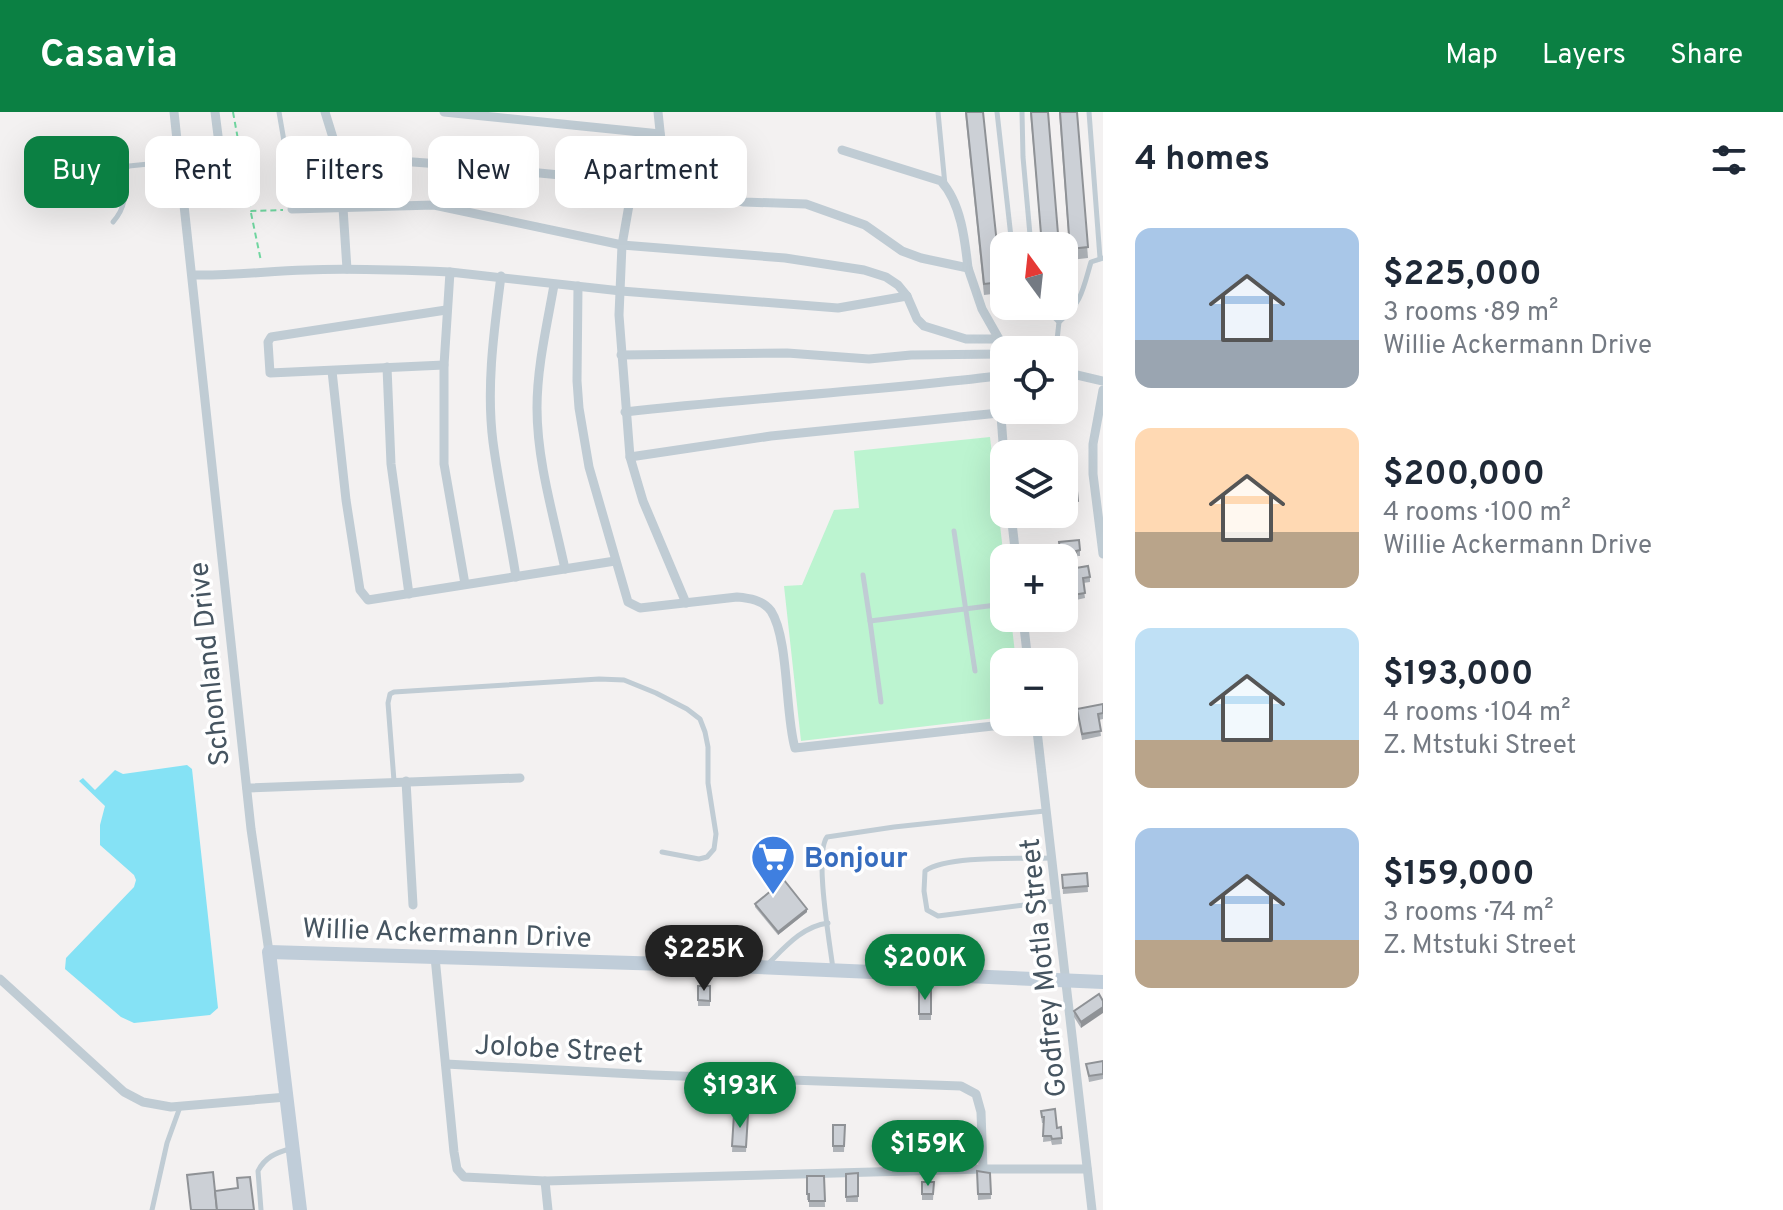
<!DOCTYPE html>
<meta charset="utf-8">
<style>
body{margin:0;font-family:Overpass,sans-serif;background:#f6f6f7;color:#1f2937;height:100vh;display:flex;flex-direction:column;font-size:30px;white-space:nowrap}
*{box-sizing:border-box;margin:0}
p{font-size:26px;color:#747a83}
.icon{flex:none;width:44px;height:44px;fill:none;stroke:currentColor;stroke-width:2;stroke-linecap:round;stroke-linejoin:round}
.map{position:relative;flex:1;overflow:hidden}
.sheet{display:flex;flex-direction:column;background:#fff;width:680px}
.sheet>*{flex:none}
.hud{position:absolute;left:24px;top:24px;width:760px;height:72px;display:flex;gap:16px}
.needle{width:52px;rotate:345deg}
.buttons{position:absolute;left:990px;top:120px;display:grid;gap:16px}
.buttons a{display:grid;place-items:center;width:88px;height:88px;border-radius:16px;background:#fff;box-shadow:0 8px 32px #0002;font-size:40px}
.price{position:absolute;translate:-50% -68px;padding:0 18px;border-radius:28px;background:#0b8043;color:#fff;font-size:26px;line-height:52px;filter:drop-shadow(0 2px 4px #0008)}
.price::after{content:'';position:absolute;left:50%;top:48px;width:24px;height:18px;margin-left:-12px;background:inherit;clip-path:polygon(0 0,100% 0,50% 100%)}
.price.selected{background:#222;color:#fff}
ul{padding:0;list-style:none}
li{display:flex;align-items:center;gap:24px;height:200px;padding:0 32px}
li span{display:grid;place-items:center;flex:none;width:224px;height:160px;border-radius:16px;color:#555}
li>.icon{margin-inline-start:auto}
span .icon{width:96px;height:96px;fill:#fffc;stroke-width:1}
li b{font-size:34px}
h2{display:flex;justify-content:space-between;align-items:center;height:96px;padding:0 32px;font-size:34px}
.chip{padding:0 28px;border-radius:16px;background:#fff;box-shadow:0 8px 32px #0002;font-size:28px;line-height:72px}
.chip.selected{background:#0b8043;color:#fff}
header{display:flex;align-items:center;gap:48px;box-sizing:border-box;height:112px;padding:0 40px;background:#0b8043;color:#fff}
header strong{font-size:38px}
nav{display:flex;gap:44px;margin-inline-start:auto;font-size:28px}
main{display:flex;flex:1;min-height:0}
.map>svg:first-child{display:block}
</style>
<header>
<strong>Casavia</strong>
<nav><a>Map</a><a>Layers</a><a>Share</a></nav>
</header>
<main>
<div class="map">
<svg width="1103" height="1098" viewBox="0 0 1103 1098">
<rect width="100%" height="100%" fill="#f3f1f1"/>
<!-- green -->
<path fill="#bcf4d0" d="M990 325 1004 448V506H1011L1016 550H1004V605L801 629 784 474 802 473 834 398 859 396 854 339Z"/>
<!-- water -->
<path fill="#85e2f5" d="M187 653 192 657 218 896 210 903 134 911 121 905 65 857 66 846 134 775 136 768 134 763 100 733V713L105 694 79 669 83 666 95 678 115 658 123 662Z"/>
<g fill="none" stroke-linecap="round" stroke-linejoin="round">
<!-- path -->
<g stroke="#70d6a0" stroke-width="2" stroke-dasharray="6 4" stroke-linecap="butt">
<path d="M233 0 251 99 283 98"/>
<path d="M251 101 261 149"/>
</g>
<!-- lane -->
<g stroke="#c0ccd4" stroke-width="5">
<path d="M279 0 290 64 292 97"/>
<path d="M938 0 945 73"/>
<path d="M997 0 1012 134"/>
<path d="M1022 0 1023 45 1031 134"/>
<path d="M1089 0 1100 146"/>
<path d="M113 110C128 93 125 78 125 57L129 54 178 49"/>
<path d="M1021 194 1051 202 1059 210 1057 228 1051 238"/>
<path d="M1059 210C1082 191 1083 177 1091 150L1103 146"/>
<path d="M954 419 975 559"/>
<path d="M863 463 870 509 1004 492"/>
<path d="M870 509 881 590"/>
<path d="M394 669 388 591 390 582 394 580 599 567 624 568 656 581 687 597 700 607 705 620 708 635V671L716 722 714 737 707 745 699 747 662 740"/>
<path d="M1051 746C1020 747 948 743 925 759L924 779 927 798 938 804 1056 789"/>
<path d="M768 852C785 835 803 814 828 811"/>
<path d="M833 857C830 832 814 742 827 725L894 715 1045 699"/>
<path d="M152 1098 167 1031 180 995"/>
<path d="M261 1098 258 1059C265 1045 276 1041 289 1037"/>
</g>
<!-- street -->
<g stroke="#c0ccd4" stroke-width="9">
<path d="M174 0 251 717 269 840"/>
<path d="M215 0 225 79"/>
<path d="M325 0 338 42 346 49 413 50 466 54 633 70 744 90 806 92 865 113 902 139 921 146 968 156 982 197 999 227 1003 259"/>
<path d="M444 0 660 22"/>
<path d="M658 0 666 76"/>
<path d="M842 38 941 69C961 91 965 128 968 156"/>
<path d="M633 70 622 133 619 203 630 345 643 389 686 491"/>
<path d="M343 96 347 157"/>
<path d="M292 97 434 93 622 133 785 146 864 158 886 165 898 173 907 184 917 207 924 214 966 227H999"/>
<path d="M193 163C231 164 268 159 306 158 354 156 402 158 450 160"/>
<path d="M501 164C494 219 486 275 493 330 499 375 509 420 516 465"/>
<path d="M554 173C547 213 537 255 537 296 537 350 554 405 565 457"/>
<path d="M578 174 577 269 579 296 589 355 628 490 640 496 737 485C749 486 763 488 771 499 789 527 785 602 795 636L1029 610"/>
<path d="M621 243 787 241 869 247 911 243 1003 242"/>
<path d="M444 253 270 261 268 230 271 225 446 198"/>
<path d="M387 255 391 352 409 482"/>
<path d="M332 259 346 388 360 478 368 488 615 449"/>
<path d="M1064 260 1103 269"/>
<path d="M998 264 1004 344"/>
<path d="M1103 278 1093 332V362L1103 442"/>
<path d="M625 300C750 286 874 279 998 264"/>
<path d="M630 345 771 324 999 301"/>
<path d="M1011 402 1016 446"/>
<path d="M465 472 444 352V253L450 160 621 179 838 196 907 184"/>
<path d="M1023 506 1028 550"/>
<path d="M1036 610 1092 1098"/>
<path d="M406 669 413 793"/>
<path d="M247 676 520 666"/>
<path d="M435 845 454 1040 457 1057 464 1065 545 1069 983 1057H1087"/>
<path d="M0 867 124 980 143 990 171 995 287 985"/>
<path d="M446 952 652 963 961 974 976 982 981 1000 983 1057"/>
<path d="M545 1069 548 1098"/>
</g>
<!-- secondary -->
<path stroke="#c0cdd9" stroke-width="14" d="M300 1098 269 840 733 854 1103 870"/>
</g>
<!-- wall -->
<g fill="#afb3b8">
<path d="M965 0H983L1001 170V181L984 183Z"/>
<path d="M1030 0H1048L1059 134H1042Z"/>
<path d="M1059 0H1077L1088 146 1070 148Z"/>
<path d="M1064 375 1072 379 1078 389V395L1064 397Z"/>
<path d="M1029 402H1049V405L1030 408Z"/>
<path d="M1059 430 1080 438V444H1076L1077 455 1090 465V470L1083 471 1085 486 1067 490 1064 474V446Z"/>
<path d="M1103 592V607L1099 608 1101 624 1082 628 1077 597Z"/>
<path d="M1087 761 1088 780 1063 782 1062 763Z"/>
<path d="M755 792 807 800 778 823 755 795Z"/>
<rect x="698" y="874" width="12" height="20"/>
<rect x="919" y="877" width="12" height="31"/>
<path d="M1099 882 1081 916 1074 905V899Z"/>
<path d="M1103 949V967L1089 970 1086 952Z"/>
<path d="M734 1002 748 1003 746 1040H732Z"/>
<path d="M1041 1004 1057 1016 1061 1015 1062 1032 1052 1033 1051 1029 1043 1030 1044 1011H1042Z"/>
<path d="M833 1013H845L844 1040H833Z"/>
<path d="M931 1013H943V1032L932 1033Z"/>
<path d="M977 1059 990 1061 991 1087 978 1088Z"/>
<path d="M858 1061V1090H846V1062Z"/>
<path d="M807 1064H824L825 1095H809V1088H807Z"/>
<path d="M922 1070H934L933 1088H922Z"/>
</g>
<!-- shaded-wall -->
<g fill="#8f9296">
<path d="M807 797V800L778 823V820Z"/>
<path d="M1103 895V901L1081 916V910Z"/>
</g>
<!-- building -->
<g fill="#ccd0d6" stroke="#8f9296" stroke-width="2">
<path d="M966 0H983L1001 170 984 172Z"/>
<path d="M1031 0H1048L1059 134H1042Z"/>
<path d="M1060 0H1077L1088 135 1070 137Z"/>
<path d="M1036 331 1038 342H1016L1015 334Z"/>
<path d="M1071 374 1072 379H1077L1078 389 1064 391V375Z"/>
<path d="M1079 428 1080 438 1076 439 1077 453 1064 454V446H1061L1059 430Z"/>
<path d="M1088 454 1090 465 1083 466 1085 481 1067 484 1064 468V458Z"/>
<path d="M1054 543 1055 550H1039V546Z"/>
<path d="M1103 592V601L1098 602 1101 619 1082 622 1077 597Z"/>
<path d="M1087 761 1088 774 1063 776 1062 763Z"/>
<path d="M784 768 807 797 778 820 755 792Z"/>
<path d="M698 874H710V889L698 888Z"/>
<rect x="919" y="877" width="12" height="25"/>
<path d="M1099 882 1103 889V895L1081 910 1074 899Z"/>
<path d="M1103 949V962L1089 964 1086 952Z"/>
<path d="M1055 997 1057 1016 1061 1015 1062 1026 1052 1027 1051 1024H1043L1044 1005H1042L1041 999Z"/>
<path d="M734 1002 748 1003 746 1035 732 1034Z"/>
<path d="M833 1013H845L844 1034H833Z"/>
<path d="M931 1013H943V1027H932Z"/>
<path d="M977 1059 990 1061 991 1082H978Z"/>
<path d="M213 1060 217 1098H191L187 1063Z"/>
<path d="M858 1061V1084L846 1085V1062Z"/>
<path d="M807 1064H824L825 1089H809V1082H807Z"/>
<path d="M250 1065 254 1098H217L215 1079 238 1076 237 1066Z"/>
<path d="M922 1070H934L933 1082H922Z"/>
</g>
<!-- icons -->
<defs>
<g id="supermarket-pin" transform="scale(2.3)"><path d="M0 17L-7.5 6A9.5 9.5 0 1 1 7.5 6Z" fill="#3f7fe0" stroke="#fff"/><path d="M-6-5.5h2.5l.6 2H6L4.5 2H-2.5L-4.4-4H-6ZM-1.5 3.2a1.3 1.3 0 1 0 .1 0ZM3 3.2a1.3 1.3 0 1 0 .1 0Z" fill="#fff"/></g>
</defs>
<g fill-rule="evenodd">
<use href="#supermarket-pin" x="773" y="745"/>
</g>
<g text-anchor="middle" stroke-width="7" stroke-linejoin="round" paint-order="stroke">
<!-- street labels -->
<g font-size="28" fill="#465561" stroke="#fff">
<text transform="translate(208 552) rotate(-96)" y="10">Schonland Drive</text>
<text transform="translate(447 820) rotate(2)" y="10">Willie Ackermann Drive</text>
<text transform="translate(1042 856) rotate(-96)" y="10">Godfrey Motla Street</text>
<text transform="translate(559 936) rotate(3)" y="10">Jolobe Street</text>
</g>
<!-- shop labels -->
<g font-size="28" font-weight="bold" fill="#366cbe" stroke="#fff" text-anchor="start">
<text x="804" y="755">Bonjour</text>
</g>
</g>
</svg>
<div class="buttons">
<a><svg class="needle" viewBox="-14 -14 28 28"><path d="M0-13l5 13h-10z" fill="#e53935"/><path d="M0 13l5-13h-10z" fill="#747a83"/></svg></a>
<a><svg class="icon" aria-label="locate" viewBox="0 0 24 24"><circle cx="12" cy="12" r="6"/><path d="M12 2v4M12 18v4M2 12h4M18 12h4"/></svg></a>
<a><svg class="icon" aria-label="layers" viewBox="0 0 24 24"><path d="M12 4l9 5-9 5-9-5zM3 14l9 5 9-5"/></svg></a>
<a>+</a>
<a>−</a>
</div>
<b class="price selected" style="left:704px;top:881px">$225K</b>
<b class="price" style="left:925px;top:890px">$200K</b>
<b class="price" style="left:740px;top:1018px">$193K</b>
<b class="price" style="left:928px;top:1076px">$159K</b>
<div class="hud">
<a class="chip selected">Buy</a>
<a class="chip">Rent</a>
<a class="chip">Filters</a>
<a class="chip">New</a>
<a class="chip">Apartment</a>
</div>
</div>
<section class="sheet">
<h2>4 homes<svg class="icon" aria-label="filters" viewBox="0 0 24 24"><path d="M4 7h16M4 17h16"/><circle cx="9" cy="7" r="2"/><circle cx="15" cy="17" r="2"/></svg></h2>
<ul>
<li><span style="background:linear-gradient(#a9c7e8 70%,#9aa5b1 0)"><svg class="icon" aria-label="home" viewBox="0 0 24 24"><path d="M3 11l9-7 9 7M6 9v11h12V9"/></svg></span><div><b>$225,000</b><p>3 rooms · 89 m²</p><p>Willie Ackermann Drive</p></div></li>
<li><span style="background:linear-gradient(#ffd9b3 65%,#b9a48a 0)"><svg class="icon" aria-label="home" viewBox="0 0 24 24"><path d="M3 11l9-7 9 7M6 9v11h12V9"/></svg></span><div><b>$200,000</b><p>4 rooms · 100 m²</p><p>Willie Ackermann Drive</p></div></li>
<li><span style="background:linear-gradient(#bfe0f5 70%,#b9a48a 0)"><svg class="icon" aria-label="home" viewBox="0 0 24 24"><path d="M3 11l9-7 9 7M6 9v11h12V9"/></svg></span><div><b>$193,000</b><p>4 rooms · 104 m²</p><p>Z. Mtstuki Street</p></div></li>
<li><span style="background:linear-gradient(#a9c7e8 70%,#b9a48a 0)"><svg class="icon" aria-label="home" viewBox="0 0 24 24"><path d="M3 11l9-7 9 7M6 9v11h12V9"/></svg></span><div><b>$159,000</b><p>3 rooms · 74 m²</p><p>Z. Mtstuki Street</p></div></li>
</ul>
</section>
</main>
